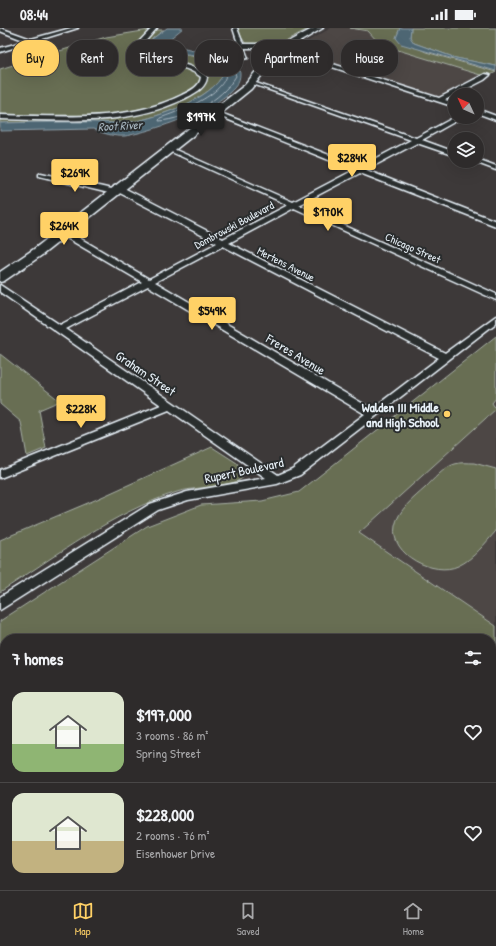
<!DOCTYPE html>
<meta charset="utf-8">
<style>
body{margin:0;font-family:"Patrick Hand",sans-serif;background:#3a3737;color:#f1f3f6;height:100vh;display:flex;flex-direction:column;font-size:15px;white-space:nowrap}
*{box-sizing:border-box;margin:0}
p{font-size:13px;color:#a7a7a9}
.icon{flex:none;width:22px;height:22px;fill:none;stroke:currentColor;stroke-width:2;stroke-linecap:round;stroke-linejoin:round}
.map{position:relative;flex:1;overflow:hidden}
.side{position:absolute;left:0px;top:606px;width:496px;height:256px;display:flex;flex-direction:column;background:#2e2b2b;border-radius:16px 16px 0 0;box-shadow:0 4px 16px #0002,0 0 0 1px #494747}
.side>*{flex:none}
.hud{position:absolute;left:12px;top:12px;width:472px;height:36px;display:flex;gap:8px}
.needle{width:26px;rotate:314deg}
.fabs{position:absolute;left:448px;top:60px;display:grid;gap:8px}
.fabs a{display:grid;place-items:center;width:36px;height:36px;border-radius:50%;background:#2e2b2b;box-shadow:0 4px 16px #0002,0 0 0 1px #494747;font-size:20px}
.price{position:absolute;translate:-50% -34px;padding:0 9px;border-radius:4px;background:#ffd166;color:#111;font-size:13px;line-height:26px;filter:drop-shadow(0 1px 2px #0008)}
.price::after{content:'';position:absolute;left:50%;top:24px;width:12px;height:9px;margin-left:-6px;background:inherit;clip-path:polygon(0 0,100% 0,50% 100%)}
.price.selected{background:#222;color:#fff}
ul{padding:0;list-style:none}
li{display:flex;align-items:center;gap:12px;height:100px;padding:0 12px}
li+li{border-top:1px solid #494747}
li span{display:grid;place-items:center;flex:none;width:112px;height:80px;border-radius:12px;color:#555}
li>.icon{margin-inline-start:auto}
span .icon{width:48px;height:48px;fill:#fffc;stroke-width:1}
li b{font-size:17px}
h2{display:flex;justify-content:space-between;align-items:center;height:48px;padding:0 12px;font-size:17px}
.tag{padding:0 14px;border-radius:16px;background:#2e2b2b;box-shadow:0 4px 16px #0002,0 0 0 1px #494747;font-size:14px;line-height:36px}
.tag.selected{background:#ffd166;color:#111}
.status{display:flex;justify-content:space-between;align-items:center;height:28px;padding:0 20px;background:#2e2b2b;direction:ltr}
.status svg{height:11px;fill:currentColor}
.dock{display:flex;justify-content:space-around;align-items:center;height:56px;border-top:1px solid #494747;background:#2e2b2b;font-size:11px;color:#a7a7a9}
.dock a{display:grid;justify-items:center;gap:2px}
.dock .selected{color:#ffd166}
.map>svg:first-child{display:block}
</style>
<div class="status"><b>08:44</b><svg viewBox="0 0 49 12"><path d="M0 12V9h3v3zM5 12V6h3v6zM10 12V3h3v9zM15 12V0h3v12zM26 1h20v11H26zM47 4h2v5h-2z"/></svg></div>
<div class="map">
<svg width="496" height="862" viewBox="0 0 496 862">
<rect width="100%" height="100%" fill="#3d3939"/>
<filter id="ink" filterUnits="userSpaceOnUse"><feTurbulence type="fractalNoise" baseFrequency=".025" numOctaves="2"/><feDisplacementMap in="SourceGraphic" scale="8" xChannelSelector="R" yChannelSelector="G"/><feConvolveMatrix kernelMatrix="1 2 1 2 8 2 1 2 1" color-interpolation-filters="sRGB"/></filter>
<g filter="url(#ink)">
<!-- built -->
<g fill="#4d4645">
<path d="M331 0H350L368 3 378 14 388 19 482 47 440 69 292 22Z"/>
<path d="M496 308V598L299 464Z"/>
</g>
<!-- green -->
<g fill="#676e53" stroke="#a8b0a6">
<path d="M235 0H310L275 18 246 16Z"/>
<path d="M350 0H400L396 10 426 24 496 44 487 49 388 19 378 14 368 3Z"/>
<path d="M411 0H496V38L456 30 414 15 410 10Z"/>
<path d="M149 2H164L152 11 166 24 182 25 210 31 221 37 224 45C212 71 159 89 132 94 118 96 105 94 92 94 61 94 31 94 0 95V41L106 9Z"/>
<path d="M496 308V370L492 375 496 381 359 505 496 598V778L491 785V611H5V723L4 714 0 709V593L147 498 201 477 262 473 299 464Z"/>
<path d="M0 326 60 373 39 382 46 420 27 428 21 394 0 376Z"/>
<path d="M212 419 237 435 243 449C237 459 191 459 177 464 113 484 56 528 0 564V512L95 472Z"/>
<path d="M474 435 496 441V503C485 515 474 531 458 538 435 549 389 527 395 498 398 482 414 470 425 460 433 452 444 439 455 436 461 434 468 435 474 435Z"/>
<path d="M27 857H419L415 862H27Z"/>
</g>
<!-- water -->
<g fill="#4e6673" stroke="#8c9ea8">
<path d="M167 0H183L167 13 168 16C184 20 200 23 216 28 221 29 229 30 233 33 237 36 240 42 240 46 241 76 149 104 125 108 114 109 102 105 93 101L0 103V95C31 94 61 94 92 94 105 94 118 96 132 94 159 89 212 71 224 45 216 24 185 27 166 24 161 23 156 20 151 19L152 11Z"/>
<path d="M400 0H411L410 9 414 15 456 30 496 38V43L401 16 396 10Z"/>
</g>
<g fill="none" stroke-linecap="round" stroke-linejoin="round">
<!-- shore -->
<path stroke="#aab9c3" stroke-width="1" d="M227 35 232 37 236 48C221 73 187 91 159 93L160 90C179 83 236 64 225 37Z"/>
<!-- minor casing -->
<g stroke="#e8f1f8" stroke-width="3">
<g id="minor">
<path d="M0 0 31 11 71 0H78L0 24V20L26 13 0 3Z"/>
<path d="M152 0H157L143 16 142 22C161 37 190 31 207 49 206 61 193 66 184 71 127 99 62 92 0 91V87C61 88 125 95 182 67 190 63 200 59 201 49 183 34 156 38 137 23V16Z"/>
<path d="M233 0H237L243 16H264L283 20 439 70 485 46 490 47 484 52 445 72 455 75V79L280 22 264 20H244L248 30 243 31Z"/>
<path d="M250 53 416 110 455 89H463L422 112 455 124V128L417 115 366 142 496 193V198L360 145 299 177 496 266V272L294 180 229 215 445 325 496 288V295L300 447 277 456 188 472 158 482 0 582V569L150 476 187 464 266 450 169 382 0 450V442L161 377 0 264V257L60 297 142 254 60 206V202H66L149 251 217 215 114 162V158H120L223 211 288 177 167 122V120H171L293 174 354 142 214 86V84H218L360 139 411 112 250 55ZM223 218 439 330 372 381 155 254ZM148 258 365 386 292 441 278 447 66 301Z"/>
<path d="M477 81 496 88V92L477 85Z"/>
<path d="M477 131 496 138V142L472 133H477Z"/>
<path d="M41 145 116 162 117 164 113 166 39 148V146Z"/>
<path d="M496 770V791L491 793V772Z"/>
<path d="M491 848 496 850V862H485L483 857H491Z"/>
</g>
</g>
<!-- secondary casing -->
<g stroke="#e8f1f8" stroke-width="3">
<path id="secondary" d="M314 0H323L284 23 277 28 300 25 304 27 303 29 272 34 251 61 219 87 42 227 4 253 0 254V244L34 221 245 57 269 27 278 19Z"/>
</g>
<!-- minor -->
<use href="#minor" fill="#2a2d2e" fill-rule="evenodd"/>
<!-- secondary -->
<use href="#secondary" fill="#2a2d2e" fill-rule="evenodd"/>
</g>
</g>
<!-- markers -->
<circle fill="#ffd166" stroke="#2a2d2e" stroke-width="1.5" cx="447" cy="386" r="4"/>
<g text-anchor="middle" stroke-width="4" stroke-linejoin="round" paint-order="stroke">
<!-- far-street labels -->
<g font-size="11" fill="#e8f1f8" stroke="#2a2d2e">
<text transform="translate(234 197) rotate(-28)" y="4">Dombrowski Boulevard</text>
<text transform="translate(413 220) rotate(24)" y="4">Chicago Street</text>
<text transform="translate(286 236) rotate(27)" y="4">Mertens Avenue</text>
</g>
<!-- far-water labels -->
<g font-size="12" font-style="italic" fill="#aab9c3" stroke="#2a2d2e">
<text transform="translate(120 98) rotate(-3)" y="4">Root River</text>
</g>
<!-- street labels -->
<g font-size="13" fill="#e8f1f8" stroke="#2a2d2e">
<text transform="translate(296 326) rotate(31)" y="5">Freres Avenue</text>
<text transform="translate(146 345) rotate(34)" y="5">Graham Street</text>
<text transform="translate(244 442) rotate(-12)" y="5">Rupert Boulevard</text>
</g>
<!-- poi labels -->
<g font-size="13" font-weight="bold" fill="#e8f1f8" stroke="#2a2d2e" text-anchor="end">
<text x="439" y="384">Walden III Middle<tspan x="439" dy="15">and High School</tspan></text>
</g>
</g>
</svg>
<div class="fabs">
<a><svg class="needle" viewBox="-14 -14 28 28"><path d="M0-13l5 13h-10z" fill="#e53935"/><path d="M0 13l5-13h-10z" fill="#a7a7a9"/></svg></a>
<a><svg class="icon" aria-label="layers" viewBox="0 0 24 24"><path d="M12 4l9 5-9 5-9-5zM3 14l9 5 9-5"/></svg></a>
</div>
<b class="price selected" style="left:201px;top:109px">$197K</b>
<b class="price" style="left:352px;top:150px">$284K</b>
<b class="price" style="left:75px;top:165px">$269K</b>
<b class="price" style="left:328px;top:204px">$170K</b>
<b class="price" style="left:64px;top:218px">$264K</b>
<b class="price" style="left:212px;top:303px">$549K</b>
<b class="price" style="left:81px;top:401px">$228K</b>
<div class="hud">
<a class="tag selected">Buy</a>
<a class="tag">Rent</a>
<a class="tag">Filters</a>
<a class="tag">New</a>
<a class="tag">Apartment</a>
<a class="tag">House</a>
</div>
<section class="side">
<h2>7 homes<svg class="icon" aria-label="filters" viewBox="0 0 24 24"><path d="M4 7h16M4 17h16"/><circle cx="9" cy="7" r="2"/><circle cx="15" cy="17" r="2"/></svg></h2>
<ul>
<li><span style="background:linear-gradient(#dfe7d0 65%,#8fb573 0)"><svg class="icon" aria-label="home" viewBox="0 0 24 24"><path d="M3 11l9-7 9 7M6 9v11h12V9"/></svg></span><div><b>$197,000</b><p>3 rooms · 86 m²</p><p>Spring Street</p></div><svg class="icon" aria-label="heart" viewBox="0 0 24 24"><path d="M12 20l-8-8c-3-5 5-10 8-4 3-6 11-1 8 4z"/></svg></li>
<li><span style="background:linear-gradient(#dfe7d0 60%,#c2b280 0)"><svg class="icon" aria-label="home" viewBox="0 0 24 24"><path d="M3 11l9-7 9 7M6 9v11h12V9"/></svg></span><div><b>$228,000</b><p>2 rooms · 76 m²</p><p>Eisenhower Drive</p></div><svg class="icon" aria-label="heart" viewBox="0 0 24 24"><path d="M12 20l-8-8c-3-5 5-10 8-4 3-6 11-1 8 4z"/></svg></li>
</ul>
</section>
</div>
<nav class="dock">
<a class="selected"><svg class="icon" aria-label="map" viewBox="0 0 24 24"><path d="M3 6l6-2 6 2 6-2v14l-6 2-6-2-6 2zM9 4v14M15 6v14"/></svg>Map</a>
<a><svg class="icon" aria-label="saved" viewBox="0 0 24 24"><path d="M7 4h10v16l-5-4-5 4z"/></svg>Saved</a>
<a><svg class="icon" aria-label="home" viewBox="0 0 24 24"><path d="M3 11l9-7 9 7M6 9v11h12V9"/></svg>Home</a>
</nav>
